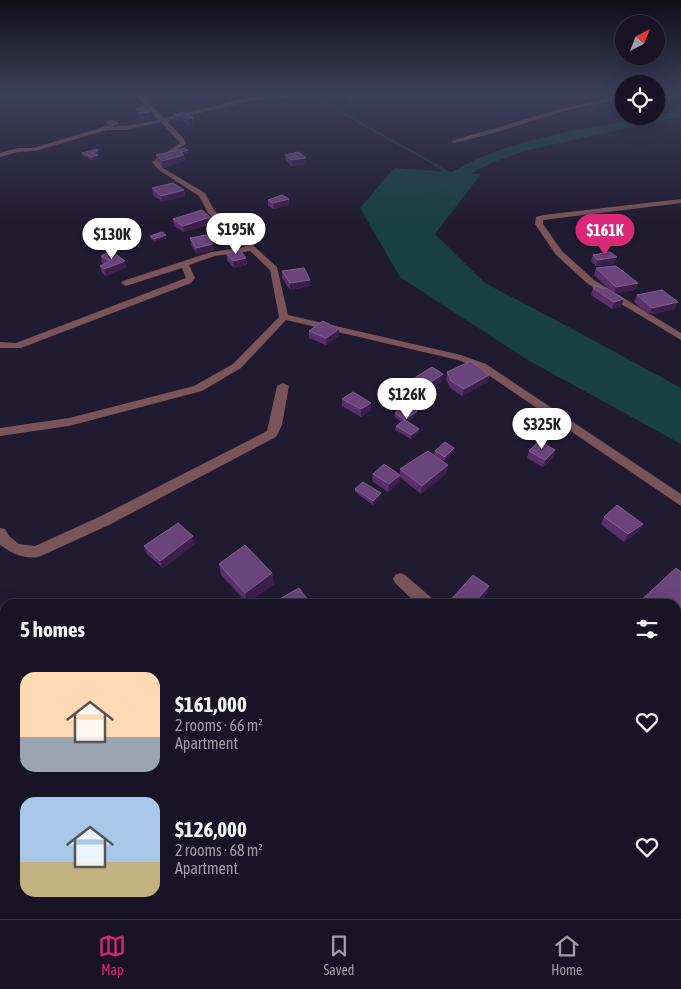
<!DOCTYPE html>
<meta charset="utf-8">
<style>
body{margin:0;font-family:"Asap Condensed",sans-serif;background:#221d2d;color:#f1f3f6;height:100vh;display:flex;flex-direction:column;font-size:19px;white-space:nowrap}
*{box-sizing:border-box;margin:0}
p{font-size:16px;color:#9f9ea7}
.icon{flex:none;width:28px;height:28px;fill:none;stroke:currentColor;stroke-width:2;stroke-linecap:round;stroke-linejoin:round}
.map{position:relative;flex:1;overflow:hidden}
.details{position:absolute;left:0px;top:599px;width:681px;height:321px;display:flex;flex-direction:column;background:#191425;border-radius:15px 15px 0 0;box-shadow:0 5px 20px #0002,0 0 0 1px #373342}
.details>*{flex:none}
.needle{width:32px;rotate:42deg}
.controls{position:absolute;left:615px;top:15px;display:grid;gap:10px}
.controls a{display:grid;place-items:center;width:50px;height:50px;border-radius:50%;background:#191425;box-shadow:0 5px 20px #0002,0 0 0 1px #373342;font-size:25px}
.price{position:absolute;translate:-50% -42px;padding:0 11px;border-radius:18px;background:#fff;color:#222;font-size:16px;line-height:32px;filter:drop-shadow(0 1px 2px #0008)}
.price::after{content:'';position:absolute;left:50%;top:30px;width:15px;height:11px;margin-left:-8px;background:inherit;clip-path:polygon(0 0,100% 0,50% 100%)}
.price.active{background:#db2777;color:#fff}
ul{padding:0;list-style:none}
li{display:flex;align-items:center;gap:15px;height:125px;padding:0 20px}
li span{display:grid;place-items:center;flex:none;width:140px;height:100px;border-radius:15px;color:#555}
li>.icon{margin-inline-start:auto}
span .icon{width:60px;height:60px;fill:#fffc;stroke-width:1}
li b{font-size:21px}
h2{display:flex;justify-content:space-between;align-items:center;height:60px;padding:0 20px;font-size:21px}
.dock{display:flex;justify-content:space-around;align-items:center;height:70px;border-top:1px solid #373342;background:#191425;font-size:14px;color:#9f9ea7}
.dock a{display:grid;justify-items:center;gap:2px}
.dock .active{color:#db2777}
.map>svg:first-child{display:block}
</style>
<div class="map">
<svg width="681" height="919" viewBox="0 0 681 919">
<rect width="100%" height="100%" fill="#211b31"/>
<!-- water -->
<path fill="#194045" d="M394 168 481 174 435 234 485 283 578 332 681 388V444L526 359 400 277 360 208Z"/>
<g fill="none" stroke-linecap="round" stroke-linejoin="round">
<!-- stream-far1 -->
<path stroke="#194045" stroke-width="2" d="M308 94 438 166"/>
<!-- stream -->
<path stroke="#194045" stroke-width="2.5" d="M435 165 451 174"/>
<!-- river -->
<path fill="#194045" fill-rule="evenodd" d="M681 110V116L524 151 494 162 465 176 438 194H428L426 191C430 185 438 181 444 177 511 133 605 128 681 110Z"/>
<!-- street -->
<g fill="#795458" fill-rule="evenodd">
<path d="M134 94H140L164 118 250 97 308 94 305 96 250 101 167 121 183 138 186 144 159 162 163 168 205 193 214 210 277 267 288 315 461 355 486 364 681 494V506L478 368 458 360 286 320 241 368 202 391 69 426 0 436V428L69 418 194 386 233 364 279 317 270 270 250 251 215 256 189 265 195 278 191 283 21 348H0V342L16 343 186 278 182 268 126 286 121 283 123 281 211 252 245 247 208 213 199 196 159 170 152 162 180 143 161 122 126 130H107L35 151 18 152 0 157V153L18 148H33L107 126H126L159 120Z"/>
<path d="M346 94H371L368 96Z"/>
<path d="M618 94 624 95C605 104 585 105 565 111 528 122 492 135 454 143L451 141 564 108 607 99Z"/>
<path d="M681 199V203L543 220V224L562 251 594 280 681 333V340L588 284 556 255 535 224 536 217 543 215Z"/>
<path d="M283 383 289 386 282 425 276 437 109 525 41 556C27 561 11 553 0 545V528L5 529 9 536 19 544 35 546 99 517 267 431 277 386Z"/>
<path d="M400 573 405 575 433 599 436 604H417L395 583 393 579 395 575Z"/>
<path d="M91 915H110L112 919H89Z"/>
<path d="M330 915H354L356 919H332Z"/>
<path d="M521 915H543L541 919H519Z"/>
<path d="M641 915H666L668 919H643Z"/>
</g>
</g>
<!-- wall -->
<g fill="#59306b">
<path d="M390 94H404L407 95 406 100 396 101 389 97Z"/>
<path d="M462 94H488L480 95V98L471 100Z"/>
<path d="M145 96 162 102 149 105 146 101Z"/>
<path d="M348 96 359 100 351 101 348 98Z"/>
<path d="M136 109 150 112 151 117 142 119 137 114Z"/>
<path d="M184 112 194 123 188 125 183 121H178L174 119V114Z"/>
<path d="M107 122 118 123V126L114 127 107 125Z"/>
<path d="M188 150V153L184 154V155L185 161 164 167 157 161 156 155Z"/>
<path d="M82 153 99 154 96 155 98 158 92 160 83 156Z"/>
<path d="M285 155 307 164 292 166 286 161Z"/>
<path d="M152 188 184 190 185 196 162 202 153 195Z"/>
<path d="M268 200 289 205 274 209 268 206Z"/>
<path d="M173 219 211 224 184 232 174 226Z"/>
<path d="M87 226 129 237 100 246 90 236Z"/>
<path d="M150 236 167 238 155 242 151 239Z"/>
<path d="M190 238 214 250 197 254 191 245Z"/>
<path d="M226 253 246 258 247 265 234 268 227 260Z"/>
<path d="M593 255 615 264 596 266 591 261Z"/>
<path d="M101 256 127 267 106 276 102 273 100 266 104 264 102 263Z"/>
<path d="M596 268 638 283 635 290 615 293 624 299 621 306 612 309 591 295 593 288 611 291 594 275Z"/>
<path d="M282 271 310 286 290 290 282 278Z"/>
<path d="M637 295 675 309 649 315 634 302Z"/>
<path d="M339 329V336L326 345 309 338V331Z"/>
<path d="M447 372 489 375 488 382 462 396 450 388 446 379Z"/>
<path d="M442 381 424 393 434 404 425 410 411 401V404L408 406 417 415 408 421 419 429V432L411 439 395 430 396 426 402 422 394 416 395 413 399 410 387 401V394L400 389V387Z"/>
<path d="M342 399 371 410 361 417 342 406Z"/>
<path d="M454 448V452L444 461 434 455 435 451Z"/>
<path d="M555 450 553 458 543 467 527 458 529 451Z"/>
<path d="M400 469 447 473 421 494 400 477V482L388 492 372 481 373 474H400Z"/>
<path d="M355 489 380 497 373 505 355 492Z"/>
<path d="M604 517 639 531 624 542 601 524Z"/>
<path d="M195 544 163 568 147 554 144 546Z"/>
<path d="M219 564 272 573 274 584 247 603 221 575Z"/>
<path d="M676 568 681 572V652L676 648V604H637Z"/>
<path d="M676 760 681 763V814L676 818Z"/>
<path d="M605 915H643L647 919H603Z"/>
</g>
<!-- shaded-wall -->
<g fill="#3c1f4d">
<path d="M472 94H488L480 95V98L471 100Z"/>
<path d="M407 95 406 100 396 101V96Z"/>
<path d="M162 97V102L149 105 148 100Z"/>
<path d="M359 98V100L351 101 352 99Z"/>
<path d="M150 112 151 117 142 119 141 113Z"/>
<path d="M182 115 183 121H178L177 116Z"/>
<path d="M193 118 194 123 188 125 187 119Z"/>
<path d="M118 123V126L114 127 113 125Z"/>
<path d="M188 150V153L179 156V153Z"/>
<path d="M98 151 99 154 92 156V153Z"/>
<path d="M98 155V158L92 160 91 157Z"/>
<path d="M184 155 185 161 164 167 162 161Z"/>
<path d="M306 158 307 164 292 166 291 160Z"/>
<path d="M184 190 185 196 162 202 161 196Z"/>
<path d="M289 199V205L274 209 273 203Z"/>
<path d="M210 217 211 224 184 232 183 226Z"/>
<path d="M126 227 129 237 100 246 98 236Z"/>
<path d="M166 235 167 238 155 242 154 239Z"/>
<path d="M213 244 214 250 197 254 196 248Z"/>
<path d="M617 257 615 264 596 266 598 260Z"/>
<path d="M246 258 247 265 234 268 233 261Z"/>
<path d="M125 261 127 267 106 276 104 269Z"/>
<path d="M310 280V286L290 290V283Z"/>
<path d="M638 283 635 290 614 294 616 287Z"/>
<path d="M624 299 621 306 612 309 614 302Z"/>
<path d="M678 302 675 309 649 315 652 308Z"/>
<path d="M339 329V336L326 345V338Z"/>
<path d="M443 374 442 381 415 399 412 397V401L413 394Z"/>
<path d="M489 375 488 382 462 396 464 389Z"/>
<path d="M412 396 411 404 400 410 401 403Z"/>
<path d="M434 400V404L425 410V406Z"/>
<path d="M371 403V410L361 417V409Z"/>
<path d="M417 411V415L405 423V420Z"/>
<path d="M419 429V432L411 439V435Z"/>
<path d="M454 448V452L444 461 445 457Z"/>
<path d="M555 450 553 458 543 467 545 460Z"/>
<path d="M448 465 447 473 421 494 422 486Z"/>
<path d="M400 475V482L388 492 389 484Z"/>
<path d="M381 493 380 497 373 505V501Z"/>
<path d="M643 524 639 531 624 542 628 534Z"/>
<path d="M193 536 195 544 163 568 160 561Z"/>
<path d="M272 573 274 584 247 603 245 593Z"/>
<path d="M489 586 487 594 477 604H473Z"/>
</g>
<!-- building -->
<g fill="#6a457b" stroke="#7f608f">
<path d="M159 94 162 97 148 100 145 96Z"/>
<path d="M392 94H404L407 95 396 96Z"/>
<path d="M354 95 359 98 352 99 348 96Z"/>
<path d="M145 107 150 112 141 113 136 109Z"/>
<path d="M184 112 193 118 187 119 182 115 177 116 174 114Z"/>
<path d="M111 121 118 123 113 125 107 122Z"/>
<path d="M184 148 188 150 181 152 179 150Z"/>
<path d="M98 149V151L92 153 98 155 91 157 82 153Z"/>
<path d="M179 150 184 155 162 161 156 155Z"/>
<path d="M299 152 306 158 291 160 285 155Z"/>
<path d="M173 183 184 190 161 196 152 188Z"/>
<path d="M282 195 289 199 273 203 268 200Z"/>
<path d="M202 210 210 217 183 226 173 219Z"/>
<path d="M115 218 126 227 98 236 87 226Z"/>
<path d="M162 232 166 235 154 239 150 236Z"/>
<path d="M206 235 213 244 196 248 190 238Z"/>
<path d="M240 250 246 258 233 261 226 253Z"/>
<path d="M111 251 125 261 104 269 100 266 110 261 101 256Z"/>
<path d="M610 252 617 257 598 260 593 255Z"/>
<path d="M616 266 638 283 616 287 596 268Z"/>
<path d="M304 268 310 280 290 283 282 271Z"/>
<path d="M598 286 603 289 606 288 624 299 614 302 593 288Z"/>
<path d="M662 290 678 302 652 308 637 295Z"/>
<path d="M323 321 339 329 326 338 309 331Z"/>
<path d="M471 361 489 375 464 389 451 381 447 372Z"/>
<path d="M432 367 443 374 413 394 400 387Z"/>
<path d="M398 387 412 396 401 403 387 394Z"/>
<path d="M353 392 371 403 361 409 342 399Z"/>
<path d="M421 392 434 400 425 406 412 397Z"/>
<path d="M406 405 417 411 405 420 419 429 411 435 396 426 405 420 395 413Z"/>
<path d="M539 441 555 450 545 460 529 451Z"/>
<path d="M445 442 454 448 445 457 435 451Z"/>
<path d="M428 451 448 465 422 486 400 469Z"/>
<path d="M384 464 400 475 389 484 373 474Z"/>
<path d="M363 482 381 493 373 501 355 489Z"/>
<path d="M617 505 643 524 628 534 604 517Z"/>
<path d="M178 523 193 536 160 561 144 546Z"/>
<path d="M245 545 272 573 245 593 219 564Z"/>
<path d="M676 568 681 572V636L676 632V604L638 603Z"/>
<path d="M473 575 489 586 473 604H447Z"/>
<path d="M299 588 311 604H281L278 600Z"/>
<path d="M676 760 681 763V811L676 807Z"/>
<path d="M610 915H643L647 919H608Z"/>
</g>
<!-- sky -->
<linearGradient id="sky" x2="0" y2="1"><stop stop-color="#120f1b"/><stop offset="0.42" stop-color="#3d3f5a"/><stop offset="1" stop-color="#3d3f5a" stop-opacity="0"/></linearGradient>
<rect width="681" height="222" fill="url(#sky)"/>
</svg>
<div class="controls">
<a><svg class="needle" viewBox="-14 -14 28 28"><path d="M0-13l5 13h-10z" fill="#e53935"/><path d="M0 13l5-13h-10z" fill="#9f9ea7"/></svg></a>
<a><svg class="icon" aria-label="locate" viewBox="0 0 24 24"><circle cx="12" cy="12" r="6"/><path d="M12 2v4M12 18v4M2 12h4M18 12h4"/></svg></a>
</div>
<b class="price" style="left:236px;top:255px">$195K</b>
<b class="price active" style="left:605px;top:256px">$161K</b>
<b class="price" style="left:112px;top:260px">$130K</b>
<b class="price" style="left:407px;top:420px">$126K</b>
<b class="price" style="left:542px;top:450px">$325K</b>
<section class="details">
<h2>5 homes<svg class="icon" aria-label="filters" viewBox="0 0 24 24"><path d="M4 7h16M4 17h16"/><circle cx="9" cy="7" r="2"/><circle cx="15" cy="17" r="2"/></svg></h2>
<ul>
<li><span style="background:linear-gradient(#ffd9b3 65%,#9aa5b1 0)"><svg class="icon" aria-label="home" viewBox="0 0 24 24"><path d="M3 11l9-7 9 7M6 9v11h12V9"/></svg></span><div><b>$161,000</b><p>2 rooms · 66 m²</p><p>Apartment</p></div><svg class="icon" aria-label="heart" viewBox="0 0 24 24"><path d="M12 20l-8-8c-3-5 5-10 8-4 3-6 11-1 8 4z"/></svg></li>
<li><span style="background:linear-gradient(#a9c7e8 65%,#c2b280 0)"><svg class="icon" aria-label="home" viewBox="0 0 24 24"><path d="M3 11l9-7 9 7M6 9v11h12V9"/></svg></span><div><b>$126,000</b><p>2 rooms · 68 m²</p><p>Apartment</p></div><svg class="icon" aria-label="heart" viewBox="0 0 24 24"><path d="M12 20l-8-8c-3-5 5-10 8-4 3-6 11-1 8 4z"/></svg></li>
</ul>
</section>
</div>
<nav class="dock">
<a class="active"><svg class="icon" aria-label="map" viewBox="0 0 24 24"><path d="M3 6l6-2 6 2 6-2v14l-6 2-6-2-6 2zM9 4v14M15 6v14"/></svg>Map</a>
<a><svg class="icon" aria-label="saved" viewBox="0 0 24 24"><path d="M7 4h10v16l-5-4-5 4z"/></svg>Saved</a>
<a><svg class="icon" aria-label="home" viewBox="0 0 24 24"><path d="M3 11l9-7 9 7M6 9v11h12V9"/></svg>Home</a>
</nav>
